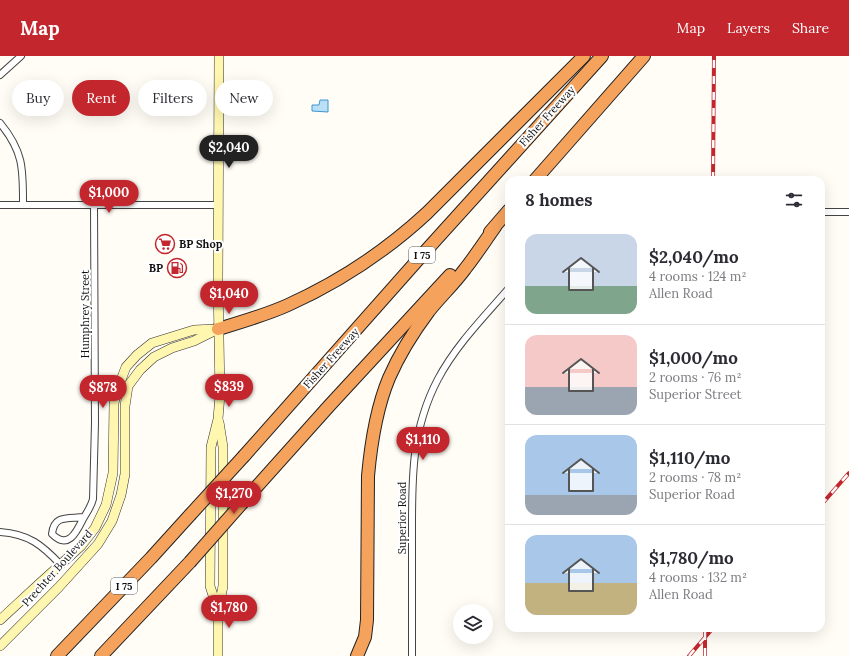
<!DOCTYPE html>
<meta charset="utf-8">
<style>
body{margin:0;font-family:Lora,serif;background:#f2f2f3;color:#2b2b33;height:100vh;display:flex;flex-direction:column;font-size:15px;white-space:nowrap}
*{box-sizing:border-box;margin:0}
p{font-size:13px;color:#7c7c81}
.icon{flex:none;width:22px;height:22px;fill:none;stroke:currentColor;stroke-width:2;stroke-linecap:round;stroke-linejoin:round}
.map{position:relative;flex:1;overflow:hidden}
.panel{position:absolute;left:505px;top:120px;width:320px;height:456px;display:flex;flex-direction:column;background:#fff;border-radius:12px;box-shadow:0 4px 16px #0002}
.panel>*{flex:none}
.top-card{position:absolute;left:12px;top:24px;width:380px;height:36px;display:flex;gap:8px}
.tools{position:absolute;left:453px;top:548px;display:grid;gap:8px}
.tools a{display:grid;place-items:center;width:40px;height:40px;border-radius:50%;background:#fff;box-shadow:0 4px 16px #0002;font-size:20px}
.price{position:absolute;translate:-50% -34px;padding:0 9px;border-radius:14px;background:#c4262e;color:#fff;font-size:13px;line-height:26px;filter:drop-shadow(0 1px 2px #0008)}
.price::after{content:'';position:absolute;left:50%;top:24px;width:12px;height:9px;margin-left:-6px;background:inherit;clip-path:polygon(0 0,100% 0,50% 100%)}
.price.active{background:#222;color:#fff}
ul{padding:0;list-style:none}
li{display:flex;align-items:center;gap:12px;height:100px;padding:0 20px}
li+li{border-top:1px solid #e1e1e2}
li span{display:grid;place-items:center;flex:none;width:112px;height:80px;border-radius:12px;color:#555}
li>.icon{margin-inline-start:auto}
span .icon{width:48px;height:48px;fill:#fffc;stroke-width:1}
li b{font-size:17px}
h2{display:flex;justify-content:space-between;align-items:center;height:48px;padding:0 20px;font-size:17px}
.tag{padding:0 14px;border-radius:18px;background:#fff;box-shadow:0 4px 16px #0002;font-size:14px;line-height:36px}
.tag.active{background:#c4262e;color:#fff}
header{display:flex;align-items:center;gap:24px;box-sizing:border-box;height:56px;padding:0 20px;background:#c4262e;color:#fff}
header strong{font-size:19px}
nav{display:flex;gap:22px;margin-inline-start:auto;font-size:14px}
.map>svg:first-child{display:block}
</style>
<header>
<strong>Map</strong>
<nav><a>Map</a><a>Layers</a><a>Share</a></nav>
</header>
<div class="map">
<svg width="849" height="600" viewBox="0 0 849 600">
<rect width="100%" height="100%" fill="#fffdf5"/>
<!-- water -->
<path fill="#b9e0f7" stroke="#3f96cf" d="M320 44H328V56L312 55V49H319Z"/>
<g fill="none" stroke-linecap="round" stroke-linejoin="round">
<!-- street casing -->
<g stroke="#444" stroke-width="8">
<g id="street">
<path d="M0 19 21 0"/>
<path d="M0 67C24 96 23 114 23 149"/>
<path d="M0 149H218"/>
<path d="M821 156H849"/>
<path d="M84 461C69 463 54 458 52 478 68 494 76 477 83 463 87 456 91 451 93 443L95 367 94 149"/>
<path d="M0 476C29 478 42 489 61 509"/>
<path d="M412 600C412 562 412 523 412 485 412 427 410 376 438 323 456 289 484 261 509 232"/>
</g>
</g>
<!-- secondary casing -->
<g stroke="#333" stroke-width="10">
<g id="secondary">
<path d="M218 555 210 530 211 391 218 363 220 339 218 226 219 0"/>
<path d="M0 564 40 527 81 490 95 472 106 449 113 417 114 347 119 329 126 311 137 299 152 287 194 274 215 273"/>
<path d="M0 590 59 531 98 488 112 465 121 439 125 418V350L128 330 140 314 154 301 172 292 194 285 218 273"/>
<path d="M218 600V555L223 530V391L219 366"/>
</g>
</g>
<!-- highway casing -->
<g stroke="#222" stroke-width="14">
<g id="highway">
<path d="M535 124 644 0"/>
<path d="M490 176 509 154"/>
<path d="M218 273C241 266 266 259 288 249 339 226 386 195 427 157L584 0"/>
<path d="M244 400 423 198 602 0"/>
<path d="M243 446 329 350 450 219"/>
<path d="M57 600 151 502 190 459"/>
<path d="M101 600 190 506"/>
<path d="M357 600 365 581 367 564 368 420C371 387 376 353 389 322 399 299 414 275 429 255 441 240 454 228 465 213 476 199 485 185 495 171"/>
</g>
</g>
<!-- street -->
<use href="#street" stroke="#fff" stroke-width="6"/>
<!-- secondary -->
<use href="#secondary" stroke="#fff6b0" stroke-width="9"/>
<!-- highway -->
<use href="#highway" stroke="#f5a25d" stroke-width="12"/>
<!-- rail casing -->
<g stroke="#c4262e" stroke-width="4">
<g id="rail">
<path d="M713 124 714 0"/>
<path d="M821 449 849 417"/>
<path d="M689 600 713 572"/>
<path d="M705 600V572"/>
</g>
</g>
<!-- rail -->
<use href="#rail" stroke="#fff" stroke-width="2.5" stroke-dasharray="8" stroke-linecap="butt"/>
<!-- highway-bridge casing -->
<g stroke="#222" stroke-width="14" stroke-linecap="butt">
<g id="highway-bridge">
<path d="M190 459 244 400"/>
<path d="M190 506 243 446"/>
</g>
</g>
<!-- highway-bridge -->
<use href="#highway-bridge" stroke="#f5a25d" stroke-width="12"/>
</g>
<!-- icons -->
<defs>
<g id="supermarket-ring" transform="scale(1)"><circle r="9.5" fill="#fff" stroke="#c4262e" stroke-width="1.5"/><path d="M-6-5.5h2.5l.6 2H6L4.5 2H-2.5L-4.4-4H-6ZM-1.5 3.2a1.3 1.3 0 1 0 .1 0ZM3 3.2a1.3 1.3 0 1 0 .1 0Z" fill="#c4262e"/></g>
<g id="fuel-ring" transform="scale(1)"><circle r="9.5" fill="#fff" stroke="#c4262e" stroke-width="1.5"/><path d="M-5.5-6h7V0h2V4h1.3V-2.5L3-4.5l.8-.8L6-3V5H2.5V1h-1V6h-7ZM-4.2-4.7v3.2H.2V-4.7Z" fill="#c4262e"/></g>
</defs>
<g fill-rule="evenodd">
<use href="#supermarket-ring" x="165" y="188"/>
<use href="#fuel-ring" x="177" y="212"/>
</g>
<g text-anchor="middle" stroke-width="4" stroke-linejoin="round" paint-order="stroke">
<!-- shield labels -->
<g fill="#fff" stroke="#585858" stroke-width="1">
<rect x="409" y="191" width="26" height="16" rx="3"/>
<rect x="111" y="522" width="26" height="16" rx="3"/>
</g>
<g font-size="10" font-weight="bold" fill="#111">
<text x="422" y="203">I 75</text>
<text x="124" y="534">I 75</text>
</g>
<!-- street labels -->
<g font-size="11" fill="#111" stroke="#fff">
<text transform="translate(547 60) rotate(-48)" y="4">Fisher Freeway</text>
<text transform="translate(85 258) rotate(-90)" y="4">Humphrey Street</text>
<text transform="translate(331 302) rotate(-48)" y="4">Fisher Freeway</text>
<text transform="translate(402 462) rotate(-90)" y="4">Superior Road</text>
<text transform="translate(57 512) rotate(-48)" y="4">Prechter Boulevard</text>
</g>
<!-- poi labels -->
<g font-size="11" font-weight="bold" fill="#111" stroke="#fff" text-anchor="start">
<text x="179" y="192">BP Shop</text>
<text x="163" y="216" text-anchor="end">BP</text>
</g>
</g>
</svg>
<div class="tools">
<a><svg class="icon" aria-label="layers" viewBox="0 0 24 24"><path d="M12 4l9 5-9 5-9-5zM3 14l9 5 9-5"/></svg></a>
</div>
<b class="price active" style="left:229px;top:113px">$2,040</b>
<b class="price" style="left:109px;top:158px">$1,000</b>
<b class="price" style="left:229px;top:259px">$1,040</b>
<b class="price" style="left:229px;top:352px">$839</b>
<b class="price" style="left:103px;top:353px">$878</b>
<b class="price" style="left:423px;top:405px">$1,110</b>
<b class="price" style="left:234px;top:459px">$1,270</b>
<b class="price" style="left:229px;top:573px">$1,780</b>
<div class="top-card">
<a class="tag">Buy</a>
<a class="tag active">Rent</a>
<a class="tag">Filters</a>
<a class="tag">New</a>
</div>
<section class="panel">
<h2>8 homes<svg class="icon" aria-label="filters" viewBox="0 0 24 24"><path d="M4 7h16M4 17h16"/><circle cx="9" cy="7" r="2"/><circle cx="15" cy="17" r="2"/></svg></h2>
<ul>
<li><span style="background:linear-gradient(#c9d6e8 65%,#7fa58c 0)"><svg class="icon" aria-label="home" viewBox="0 0 24 24"><path d="M3 11l9-7 9 7M6 9v11h12V9"/></svg></span><div><b>$2,040/mo</b><p>4 rooms · 124 m²</p><p>Allen Road</p></div></li>
<li><span style="background:linear-gradient(#f6c9c9 65%,#9aa5b1 0)"><svg class="icon" aria-label="home" viewBox="0 0 24 24"><path d="M3 11l9-7 9 7M6 9v11h12V9"/></svg></span><div><b>$1,000/mo</b><p>2 rooms · 76 m²</p><p>Superior Street</p></div></li>
<li><span style="background:linear-gradient(#a9c7e8 75%,#9aa5b1 0)"><svg class="icon" aria-label="home" viewBox="0 0 24 24"><path d="M3 11l9-7 9 7M6 9v11h12V9"/></svg></span><div><b>$1,110/mo</b><p>2 rooms · 78 m²</p><p>Superior Road</p></div></li>
<li><span style="background:linear-gradient(#a9c7e8 60%,#c2b280 0)"><svg class="icon" aria-label="home" viewBox="0 0 24 24"><path d="M3 11l9-7 9 7M6 9v11h12V9"/></svg></span><div><b>$1,780/mo</b><p>4 rooms · 132 m²</p><p>Allen Road</p></div></li>
</ul>
</section>
</div>
